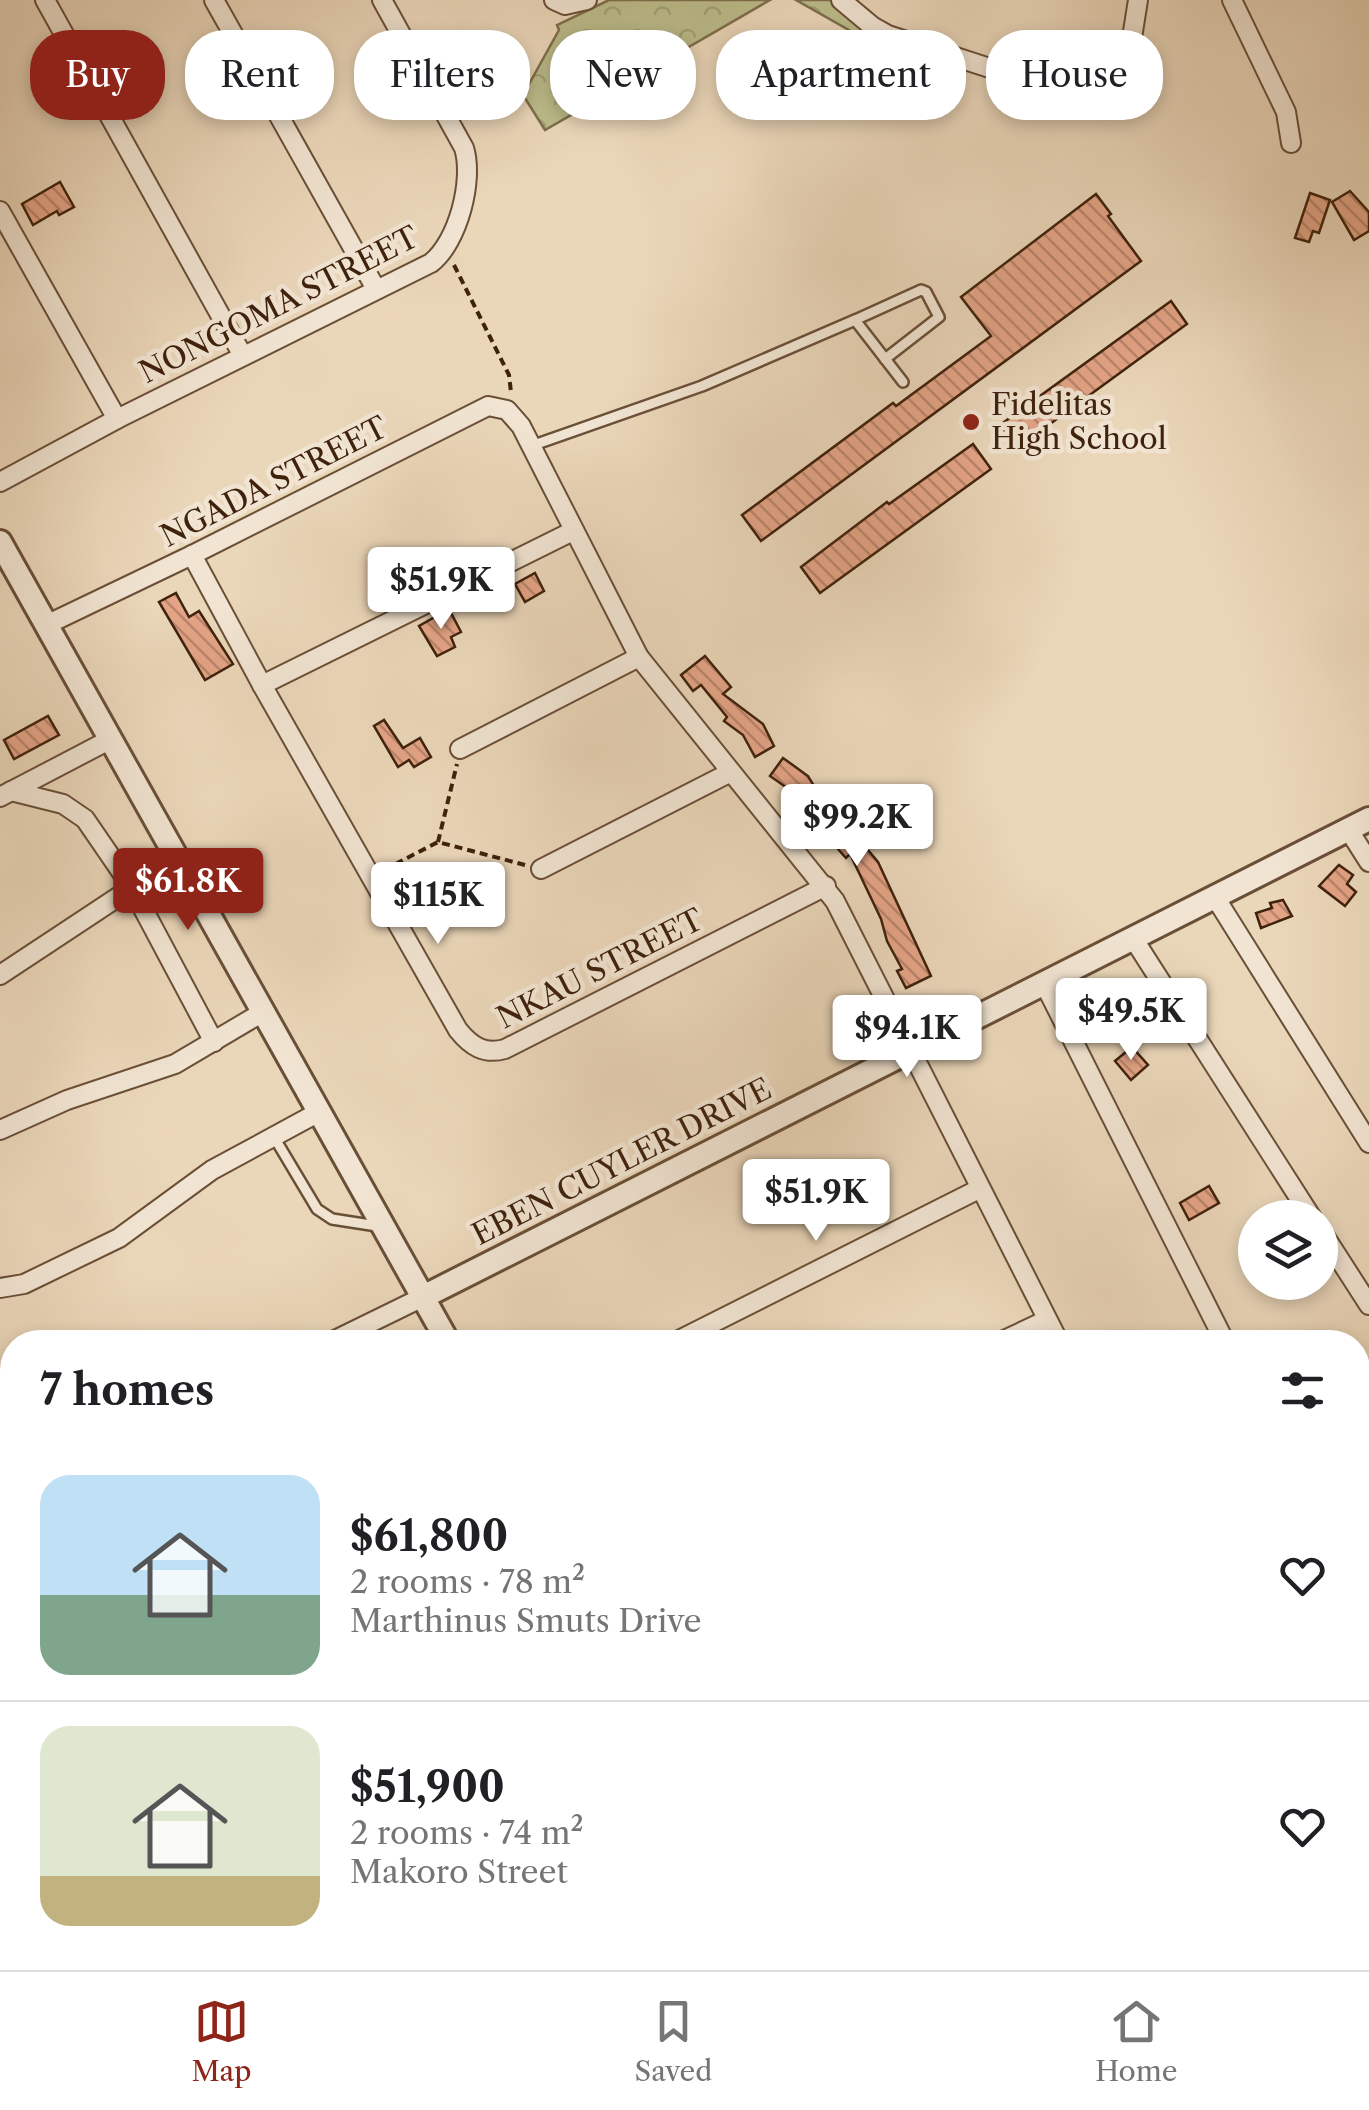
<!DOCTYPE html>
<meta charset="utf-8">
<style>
body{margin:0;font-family:"Libre Caslon Text",serif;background:#f6f6f6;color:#202124;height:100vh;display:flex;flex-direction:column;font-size:38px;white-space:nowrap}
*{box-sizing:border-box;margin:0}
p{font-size:32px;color:#757577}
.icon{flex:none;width:55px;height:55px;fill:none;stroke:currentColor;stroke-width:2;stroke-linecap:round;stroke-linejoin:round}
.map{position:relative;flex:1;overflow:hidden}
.drawer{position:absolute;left:0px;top:1330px;width:1370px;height:640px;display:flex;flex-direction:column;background:#fff;border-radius:40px 40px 0 0;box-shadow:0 5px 15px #0003}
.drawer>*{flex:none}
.guide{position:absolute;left:30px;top:30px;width:1310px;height:90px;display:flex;gap:20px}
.controls{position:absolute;left:1238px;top:1200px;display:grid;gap:20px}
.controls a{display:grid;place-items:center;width:100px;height:100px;border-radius:50%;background:#fff;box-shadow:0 5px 15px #0003;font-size:50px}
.price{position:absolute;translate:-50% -85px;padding:0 22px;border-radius:10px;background:#fff;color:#222;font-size:32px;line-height:65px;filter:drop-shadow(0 2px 5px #0008)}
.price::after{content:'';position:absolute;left:50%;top:60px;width:30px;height:22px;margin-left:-15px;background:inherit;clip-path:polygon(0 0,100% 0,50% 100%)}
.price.selected{background:#8f2418;color:#fff}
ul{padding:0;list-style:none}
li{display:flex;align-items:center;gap:30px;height:250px;padding:0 40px}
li+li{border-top:2px solid #e0e0e0}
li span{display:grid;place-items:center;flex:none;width:280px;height:200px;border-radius:30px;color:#555}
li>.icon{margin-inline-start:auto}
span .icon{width:120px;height:120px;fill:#fffc;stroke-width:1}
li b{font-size:42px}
h2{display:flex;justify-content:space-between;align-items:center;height:120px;padding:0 40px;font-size:42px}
.chip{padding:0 35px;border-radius:40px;background:#fff;box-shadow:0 5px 15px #0003;font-size:35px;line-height:90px}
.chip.selected{background:#8f2418;color:#fff}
.tabs{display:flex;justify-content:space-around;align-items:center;height:140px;border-top:2px solid #e0e0e0;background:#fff;font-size:28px;color:#757577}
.tabs a{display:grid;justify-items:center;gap:5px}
.tabs .selected{color:#8f2418}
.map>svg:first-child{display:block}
</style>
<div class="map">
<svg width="1369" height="1970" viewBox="0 0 1369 1970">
<defs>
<pattern id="park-crowns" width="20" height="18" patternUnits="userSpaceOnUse" patternTransform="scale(2.5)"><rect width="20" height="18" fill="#bcbc8b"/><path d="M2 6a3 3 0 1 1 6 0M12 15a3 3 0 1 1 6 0" fill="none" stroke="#a3a177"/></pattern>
<pattern id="building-back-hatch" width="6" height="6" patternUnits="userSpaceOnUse" patternTransform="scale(2.5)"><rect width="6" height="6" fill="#e4a486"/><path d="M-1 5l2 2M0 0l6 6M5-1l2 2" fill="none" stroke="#ba856c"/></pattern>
</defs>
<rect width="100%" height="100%" fill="#ead6b9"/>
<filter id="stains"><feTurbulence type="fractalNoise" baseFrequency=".002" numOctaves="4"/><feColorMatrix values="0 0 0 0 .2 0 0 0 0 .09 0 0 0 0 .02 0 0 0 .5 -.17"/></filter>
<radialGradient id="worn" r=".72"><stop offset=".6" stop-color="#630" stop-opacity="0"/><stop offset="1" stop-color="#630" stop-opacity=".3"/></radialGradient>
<!-- park -->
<g fill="url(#park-crowns)" stroke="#7e6f4c" stroke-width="2.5">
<path d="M609 0H770L545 130 523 95 559 30 557 25Z"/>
<path d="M796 0H832L874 34 870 42Z"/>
</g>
<!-- building -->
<g fill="url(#building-back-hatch)" stroke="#3f220c" stroke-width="2.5">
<path d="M60 182 74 207 59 215 57 211 33 225 22 204Z"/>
<path d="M1350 191 1369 212V231L1354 240 1332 202Z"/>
<path d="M1310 193 1330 200 1319 233 1313 231 1309 242 1295 238Z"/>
<path d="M1096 194 1111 214 1108 216 1141 261 761 541 742 515 893 403 896 406 991 336 961 297Z"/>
<path d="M1171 301 1187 324 1017 448 1000 425Z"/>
<path d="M973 444 991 469 820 593 801 567 887 502 889 504Z"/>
<path d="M535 573 544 591 525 602 515 584Z"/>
<path d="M176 593 189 617 199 611 233 664 205 680 159 602Z"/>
<path d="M449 609 461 632 451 637 455 647 437 656 419 626Z"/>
<path d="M705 656 731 687 723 694 763 724 774 746 755 757 743 735 724 721 727 717 701 685 693 691 681 675Z"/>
<path d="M48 716 59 735 14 759 4 740Z"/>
<path d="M384 720 403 748 420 738 431 757 414 767 409 760 398 767 374 726Z"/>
<path d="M783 758 808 776 831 814 835 811 878 862 931 976 906 988 897 971 902 969 887 941 881 919 850 854 846 858 829 839 821 846 810 832 812 830 790 790 770 776Z"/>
<path d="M1339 865 1353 875 1347 884 1356 892 1345 906 1319 886Z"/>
<path d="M1283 900 1292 916 1261 928 1256 913 1272 908 1270 903Z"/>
<path d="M1114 993V1014H1092L1091 994Z"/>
<path d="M1132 1047 1148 1065 1131 1080 1115 1061Z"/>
<path d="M1209 1186 1219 1203 1189 1220 1180 1203Z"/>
</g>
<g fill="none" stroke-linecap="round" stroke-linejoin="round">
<!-- service casing -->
<g stroke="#6a4f37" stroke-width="14">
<g id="service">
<path d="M855 320 921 290 926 292 939 317 885 359"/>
<path d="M531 446 702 386 855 320 903 382"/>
<path d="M274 1137 317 1209 332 1219 377 1226"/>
</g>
</g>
<!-- minor casing -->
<g stroke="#6a4f37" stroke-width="22">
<g id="minor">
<path d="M45 0 243 356"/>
<path d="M214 0 376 289"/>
<path d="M554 0 565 5 587 0"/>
<path d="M841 0 872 26 888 35 1091 101 1110 98 1125 82 1138 0"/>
<path d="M1232 0 1286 112 1291 143"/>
<path d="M0 211 117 419"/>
<path d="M0 482 117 419 431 263C458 242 474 180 464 148L382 0"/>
<path d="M192 555 262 685 458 1030C471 1046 484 1055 505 1049L826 886"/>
<path d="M46 625 192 555 488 406 507 410 521 426 639 657 835 901 1059 1342"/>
<path d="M262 685 573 531"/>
<path d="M460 749 639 657"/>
<path d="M11 791 63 804 85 819 131 886 214 1042"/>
<path d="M0 797 111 739"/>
<path d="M1348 829 1369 862"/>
<path d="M541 869 731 772"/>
<path d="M1215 897 1369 1143"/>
<path d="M1133 938 1312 1218"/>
<path d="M0 975 177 858"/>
<path d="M1044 983 1225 1342"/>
<path d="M0 1130 67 1100 175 1064 263 1012"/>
<path d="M1320 1229 1369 1305"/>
<path d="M0 1288 24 1284 119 1238 212 1170 319 1112"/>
<path d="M331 1342 423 1297"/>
<path d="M675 1342 979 1189"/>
<path d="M1000 1342 1047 1320"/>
<path d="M0 1509 12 1503"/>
<path d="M0 1687 12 1680"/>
<path d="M1358 1714 1369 1709"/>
<path d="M0 1757 12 1780"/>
<path d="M1358 1855 1369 1861"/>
<path d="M109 1958 116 1970"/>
<path d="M481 1958 497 1970"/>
<path d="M698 1958 713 1970"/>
<path d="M1229 1958 1257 1970"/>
<path d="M134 1970 157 1958"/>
<path d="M437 1970 465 1958"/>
<path d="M1110 1970 1117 1958"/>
</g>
</g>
<!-- tertiary casing -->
<g stroke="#6a4f37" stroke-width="28">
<g id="tertiary">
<path d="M0 542 448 1342"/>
<path d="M423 1297 1369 819"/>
<path d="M937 1958 951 1970"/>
</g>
</g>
<!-- path -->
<g stroke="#3f220c" stroke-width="4" stroke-dasharray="8 5" stroke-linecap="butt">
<path d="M454 265 509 375 511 392"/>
<path d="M438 842 457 764"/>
<path d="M384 870 438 842 525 865"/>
<path d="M1358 1613H1369"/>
</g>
<!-- service -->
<use href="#service" stroke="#f1e4d2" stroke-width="9"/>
<!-- minor -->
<use href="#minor" stroke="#f1e4d2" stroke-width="18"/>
<!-- tertiary -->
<use href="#tertiary" stroke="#f1e4d2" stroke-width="22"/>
</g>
<!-- markers -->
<circle fill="#8f2418" stroke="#f1e4d2" stroke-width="4" cx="971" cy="422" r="10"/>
<g text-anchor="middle" stroke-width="9" stroke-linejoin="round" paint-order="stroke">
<!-- street labels -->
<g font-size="30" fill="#3f220c" stroke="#f1e4d2">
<text transform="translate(279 305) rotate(-27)" y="10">NONGOMA STREET</text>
<text transform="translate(274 482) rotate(-27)" y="10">NGADA STREET</text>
<text transform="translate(600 969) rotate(-27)" y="10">NKAU STREET</text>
<text transform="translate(622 1162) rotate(-27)" y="10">EBEN CUYLER DRIVE</text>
</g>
<!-- poi labels -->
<g font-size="30" fill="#3f220c" stroke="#f1e4d2" text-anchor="start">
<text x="991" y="415">Fidelitas<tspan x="991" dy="34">High School</tspan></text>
</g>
</g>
<rect width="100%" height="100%" filter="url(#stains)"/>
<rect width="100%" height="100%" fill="url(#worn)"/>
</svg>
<div class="controls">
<a><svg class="icon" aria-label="layers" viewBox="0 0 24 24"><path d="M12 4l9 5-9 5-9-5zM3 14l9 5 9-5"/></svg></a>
</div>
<b class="price" style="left:441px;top:632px">$51.9K</b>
<b class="price" style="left:857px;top:869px">$99.2K</b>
<b class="price selected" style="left:188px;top:933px">$61.8K</b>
<b class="price" style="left:438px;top:947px">$115K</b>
<b class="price" style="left:1131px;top:1063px">$49.5K</b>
<b class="price" style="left:907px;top:1080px">$94.1K</b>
<b class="price" style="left:816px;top:1244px">$51.9K</b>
<div class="guide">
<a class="chip selected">Buy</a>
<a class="chip">Rent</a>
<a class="chip">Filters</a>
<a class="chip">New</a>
<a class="chip">Apartment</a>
<a class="chip">House</a>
</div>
<section class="drawer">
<h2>7 homes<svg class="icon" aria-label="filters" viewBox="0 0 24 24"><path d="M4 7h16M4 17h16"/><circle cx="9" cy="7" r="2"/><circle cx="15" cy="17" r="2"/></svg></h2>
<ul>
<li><span style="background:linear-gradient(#bfe0f5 60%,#7fa58c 0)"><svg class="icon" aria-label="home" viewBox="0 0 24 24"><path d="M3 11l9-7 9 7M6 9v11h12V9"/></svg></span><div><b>$61,800</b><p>2 rooms · 78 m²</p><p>Marthinus Smuts Drive</p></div><svg class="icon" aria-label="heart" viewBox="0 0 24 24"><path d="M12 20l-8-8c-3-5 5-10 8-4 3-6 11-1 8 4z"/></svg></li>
<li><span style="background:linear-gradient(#dfe7d0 75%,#c2b280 0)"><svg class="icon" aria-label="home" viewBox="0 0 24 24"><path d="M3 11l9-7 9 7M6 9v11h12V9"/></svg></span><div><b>$51,900</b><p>2 rooms · 74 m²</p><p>Makoro Street</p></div><svg class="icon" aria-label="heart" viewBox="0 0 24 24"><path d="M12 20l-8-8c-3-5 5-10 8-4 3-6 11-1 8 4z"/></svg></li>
</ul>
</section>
</div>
<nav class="tabs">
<a class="selected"><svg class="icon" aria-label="map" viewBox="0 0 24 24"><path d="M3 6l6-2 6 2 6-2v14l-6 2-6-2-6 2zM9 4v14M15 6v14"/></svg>Map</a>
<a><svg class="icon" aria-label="saved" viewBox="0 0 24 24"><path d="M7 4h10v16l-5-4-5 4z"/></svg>Saved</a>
<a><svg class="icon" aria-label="home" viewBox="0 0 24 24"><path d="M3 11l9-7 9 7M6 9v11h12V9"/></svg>Home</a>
</nav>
